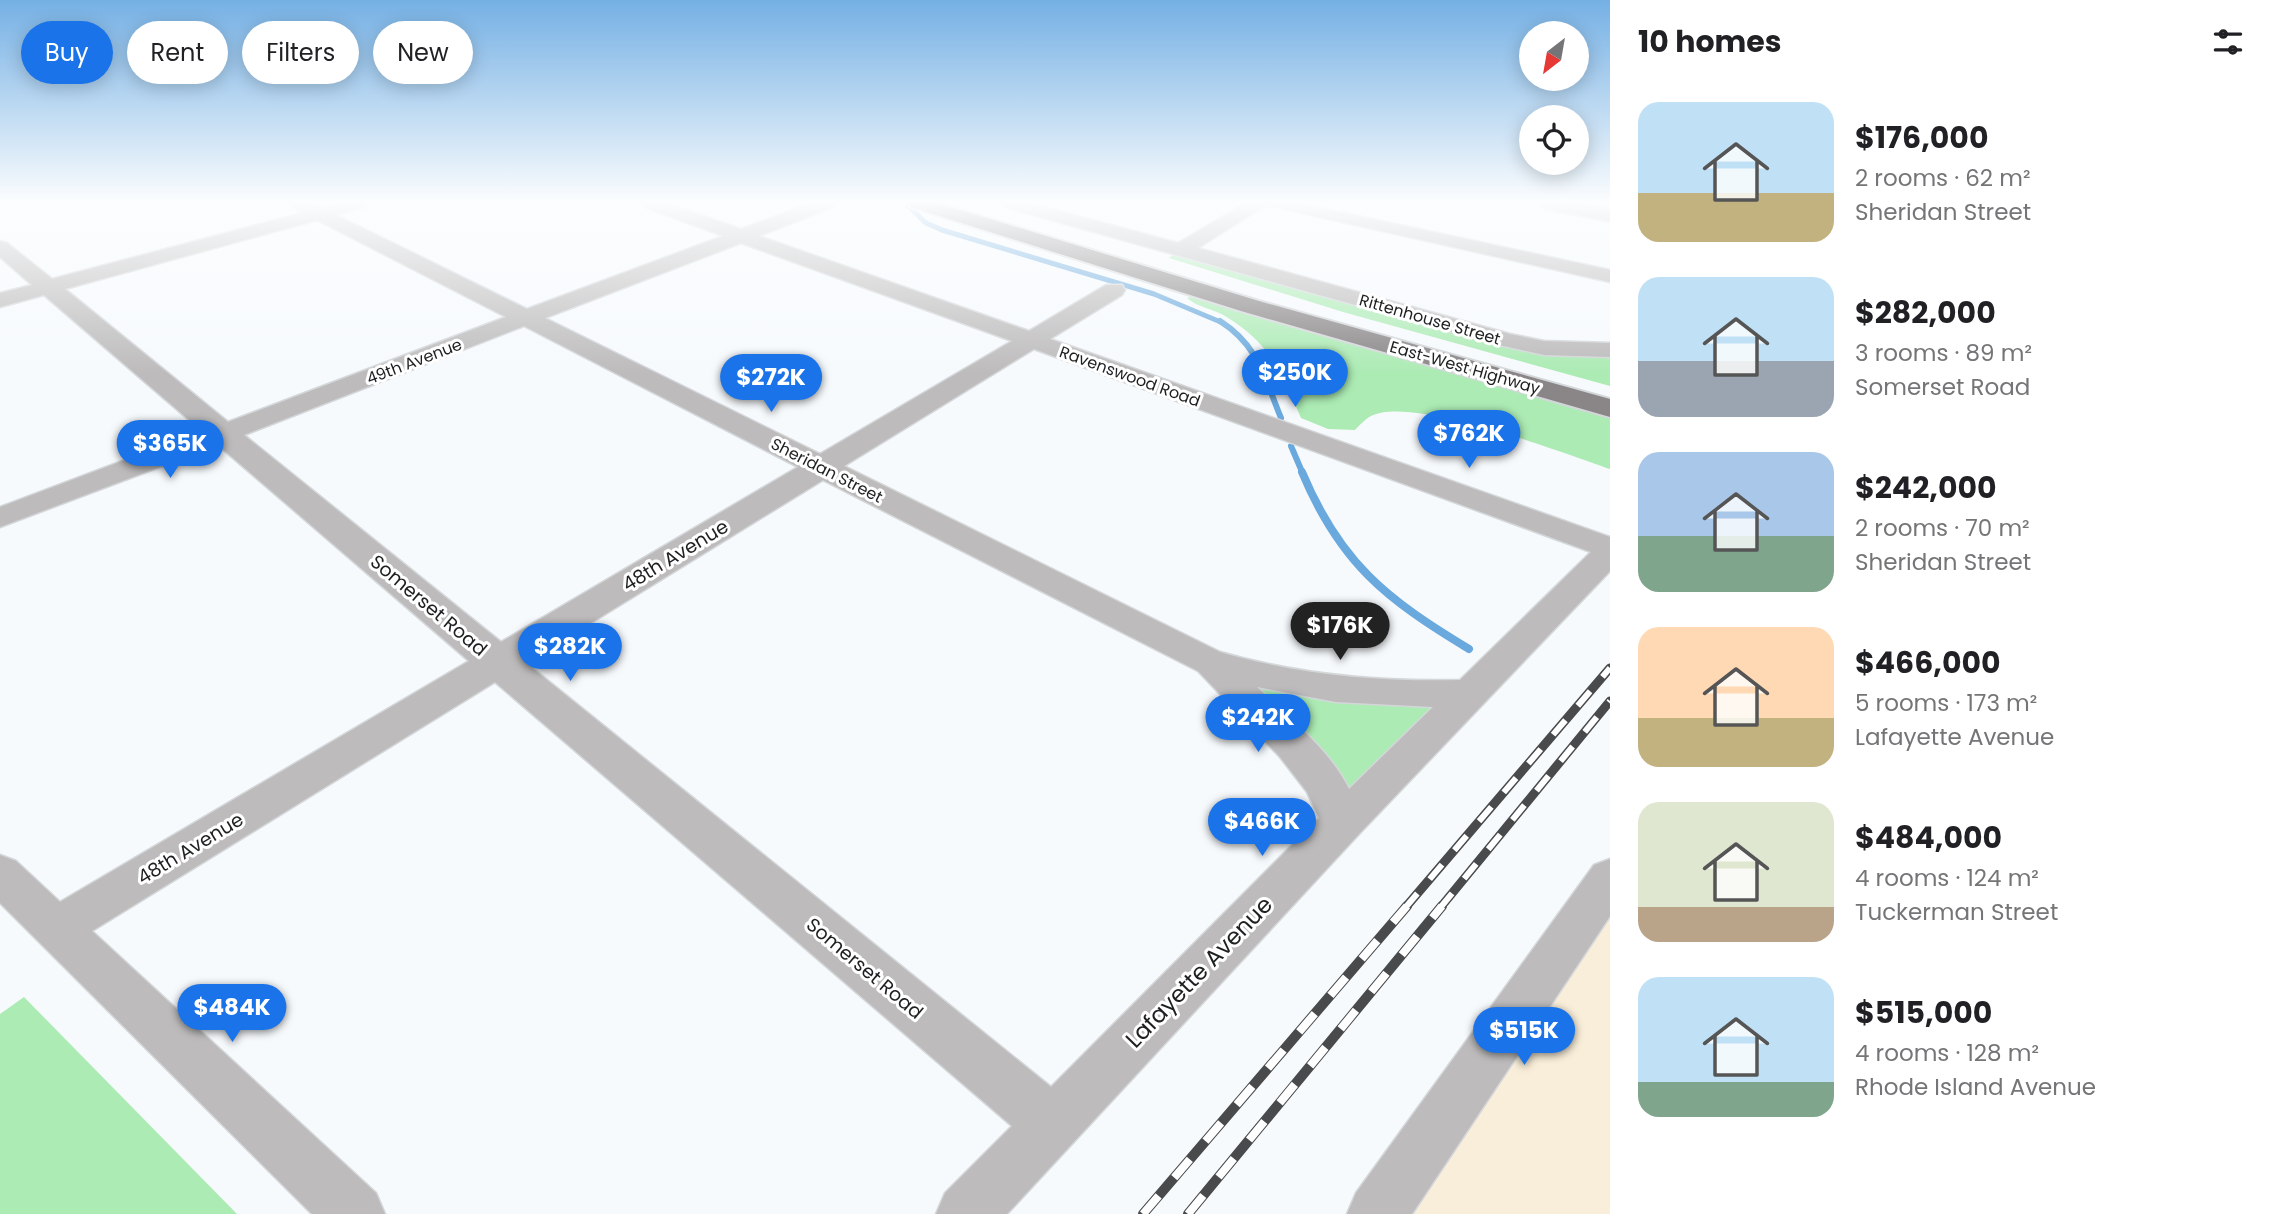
<!DOCTYPE html>
<meta charset="utf-8">
<style>
body{margin:0;font-family:Poppins,sans-serif;background:#f6f6f6;color:#202124;height:100vh;display:flex;flex-direction:column;font-size:26px;white-space:nowrap}
*{box-sizing:border-box;margin:0}
p{font-size:23px;color:#757577}
.icon{flex:none;width:38px;height:38px;fill:none;stroke:currentColor;stroke-width:2;stroke-linecap:round;stroke-linejoin:round}
.map{position:relative;flex:1;overflow:hidden}
.side{display:flex;flex-direction:column;background:#fff;width:665px}
.side>*{flex:none}
.top-card{position:absolute;left:21px;top:21px;width:665px;height:63px;display:flex;gap:14px}
.needle{width:46px;rotate:211deg}
.buttons{position:absolute;left:1519px;top:21px;display:grid;gap:14px}
.buttons a{display:grid;place-items:center;width:70px;height:70px;border-radius:50%;background:#fff;box-shadow:0 4px 18px #0003;font-size:35px}
.price{position:absolute;translate:-50% -60px;padding:0 16px;border-radius:24px;background:#1a73e8;color:#fff;font-size:23px;line-height:46px;filter:drop-shadow(0 2px 4px #0008)}
.price::after{content:'';position:absolute;left:50%;top:42px;width:21px;height:16px;margin-left:-10px;background:inherit;clip-path:polygon(0 0,100% 0,50% 100%)}
.price.selected{background:#222;color:#fff}
ul{padding:0;list-style:none}
li{display:flex;align-items:center;gap:21px;height:175px;padding:0 28px}
li span{display:grid;place-items:center;flex:none;width:196px;height:140px;border-radius:21px;color:#555}
li>.icon{margin-inline-start:auto}
span .icon{width:84px;height:84px;fill:#fffc;stroke-width:1}
li b{font-size:30px}
h2{display:flex;justify-content:space-between;align-items:center;height:84px;padding:0 28px;font-size:30px}
.tag{padding:0 24px;border-radius:32px;background:#fff;box-shadow:0 4px 18px #0003;font-size:24px;line-height:63px}
.tag.selected{background:#1a73e8;color:#fff}
main{display:flex;flex:1;min-height:0}
.map>svg:first-child{display:block}
</style>
<main>
<div class="map">
<svg width="1610" height="1214" viewBox="0 0 1610 1214">
<rect width="100%" height="100%" fill="#f7fafd"/>
<!-- industrial -->
<path fill="#f9eed9" d="M1610 876V1214H1377Z"/>
<!-- green -->
<g fill="#acebb4">
<path d="M1174 254 1553 355 1587 356 1610 351V386L1343 312 1169 258Z"/>
<path d="M1196 296 1610 417V469C1563 453 1413 395 1371 416 1365 419 1359 426 1355 430L1328 429 1301 418C1281 372 1270 343 1225 316 1213 309 1197 307 1187 298Z"/>
<path d="M1267 680 1468 694 1344 820 1243 694Z"/>
<path d="M24 997 237 1214H0V1014Z"/>
</g>
<g fill="none" stroke-linecap="round" stroke-linejoin="round">
<!-- stream-far2 -->
<path stroke="#6aa9dd" stroke-width="5" d="M908 206 926 223 942 230 1154 294 1223 323"/>
<!-- stream-far1 -->
<g stroke="#6aa9dd" stroke-width="6">
<path d="M1220 321C1259 346 1264 377 1281 418"/>
<path d="M1291 446 1303 474"/>
</g>
<!-- stream -->
<path stroke="#6aa9dd" stroke-width="8" d="M1302 472C1340 563 1386 599 1469 649"/>
<!-- minor casing -->
<g stroke="#d4d7da" stroke-width="3">
<g id="minor">
<path d="M288 203H311L321 208 339 203H368L365 207 336 215 527 309 723 236 644 207 641 203H667L741 229 811 203H836L833 207 759 236 1029 331 1106 285H1122L1125 290 1122 295 1050 339 1610 537V571L1359 834 1007 1214H936L945 1193 1012 1126 495 682 92 931 376 1193 385 1214H312L0 903V855L16 861 60 902 469 661 218 445 0 527V507L202 431 44 295 0 307V293L32 285 0 257V241L7 243 52 279 302 213ZM317 220 506 317 228 422 65 289ZM741 243 1012 341 820 454 545 318ZM524 326 798 467 501 642 244 435ZM1034 349 1591 552 1460 680C1379 682 1299 675 1220 652L844 466ZM823 480 1198 671 1280 757 1307 792 1319 818 1051 1087 526 663ZM1257 687 1336 702 1433 707 1349 789C1329 749 1289 718 1257 687Z"/>
<path d="M1001 203H1030L1178 243 1246 203H1298L1610 270V282L1266 205 1198 248 1510 334 1544 341 1610 343V357L1544 355 1499 345 1004 207Z"/>
<path d="M1610 859V916L1412 1214H1347L1356 1193 1594 865Z"/>
</g>
</g>
<!-- tertiary casing -->
<g stroke="#d4d7da" stroke-width="4">
<path id="tertiary" d="M1536 203H1577L1610 209V221L1546 209Z"/>
</g>
<!-- primary casing -->
<g stroke="#d4d7da" stroke-width="4">
<path id="primary" d="M908 203H938L1259 301 1610 399V417L1241 311 911 207Z"/>
</g>
<!-- minor -->
<use href="#minor" fill="#bdbbbb" fill-rule="evenodd"/>
<!-- tertiary -->
<use href="#tertiary" fill="#bdbbbb" fill-rule="evenodd"/>
<!-- primary -->
<use href="#primary" fill="#8a8687" fill-rule="evenodd"/>
<!-- rail-far1 casing -->
<g stroke="#484a4b" stroke-width="9">
<g id="rail-far1">
<path d="M1405 908 1610 668"/>
<path d="M1440 908 1610 701"/>
</g>
</g>
<!-- rail casing -->
<g stroke="#484a4b" stroke-width="10">
<g id="rail">
<path d="M1143 1214 1407 906"/>
<path d="M1188 1214 1442 906"/>
</g>
</g>
<!-- rail-far1 -->
<use href="#rail-far1" stroke="#fff" stroke-width="6" stroke-dasharray="19" stroke-linecap="butt"/>
<!-- rail -->
<use href="#rail" stroke="#fff" stroke-width="8" stroke-dasharray="24" stroke-linecap="butt"/>
</g>
<!-- sky -->
<linearGradient id="sky" x2="0" y2="1"><stop stop-color="#75b0e4"/><stop offset="0.54" stop-color="#fbfdfe"/><stop offset="1" stop-color="#fbfdfe" stop-opacity="0"/></linearGradient>
<rect width="1610" height="373" fill="url(#sky)"/>
<g text-anchor="middle" stroke-width="6" stroke-linejoin="round" paint-order="stroke">
<!-- far-street labels -->
<g font-size="16" fill="#1e1f20" stroke="#fff">
<text transform="translate(1430 319) rotate(16)" y="6">Rittenhouse Street</text>
<text transform="translate(414 361) rotate(-21)" y="6">49th Avenue</text>
<text transform="translate(1465 367) rotate(16)" y="6">East-West Highway</text>
<text transform="translate(1130 376) rotate(20)" y="6">Ravenswood Road</text>
<text transform="translate(827 470) rotate(27)" y="6">Sheridan Street</text>
</g>
<!-- street labels -->
<g font-size="19" fill="#1e1f20" stroke="#fff">
<text transform="translate(675 555) rotate(-31)" y="7">48th Avenue</text>
<text transform="translate(429 605) rotate(40)" y="7">Somerset Road</text>
<text transform="translate(190 848) rotate(-31)" y="7">48th Avenue</text>
<text transform="translate(865 968) rotate(40)" y="7">Somerset Road</text>
</g>
<!-- near-street labels -->
<g font-size="23" fill="#1e1f20" stroke="#fff">
<text transform="translate(1199 972) rotate(-46)" y="8">Lafayette Avenue</text>
</g>
</g>
</svg>
<div class="buttons">
<a><svg class="needle" viewBox="-14 -14 28 28"><path d="M0-13l5 13h-10z" fill="#e53935"/><path d="M0 13l5-13h-10z" fill="#757577"/></svg></a>
<a><svg class="icon" aria-label="locate" viewBox="0 0 24 24"><circle cx="12" cy="12" r="6"/><path d="M12 2v4M12 18v4M2 12h4M18 12h4"/></svg></a>
</div>
<b class="price" style="left:1295px;top:409px">$250K</b>
<b class="price" style="left:771px;top:414px">$272K</b>
<b class="price" style="left:1469px;top:470px">$762K</b>
<b class="price" style="left:170px;top:480px">$365K</b>
<b class="price selected" style="left:1340px;top:662px">$176K</b>
<b class="price" style="left:570px;top:683px">$282K</b>
<b class="price" style="left:1258px;top:754px">$242K</b>
<b class="price" style="left:1262px;top:858px">$466K</b>
<b class="price" style="left:232px;top:1044px">$484K</b>
<b class="price" style="left:1524px;top:1067px">$515K</b>
<div class="top-card">
<a class="tag selected">Buy</a>
<a class="tag">Rent</a>
<a class="tag">Filters</a>
<a class="tag">New</a>
</div>
</div>
<section class="side">
<h2>10 homes<svg class="icon" aria-label="filters" viewBox="0 0 24 24"><path d="M4 7h16M4 17h16"/><circle cx="9" cy="7" r="2"/><circle cx="15" cy="17" r="2"/></svg></h2>
<ul>
<li><span style="background:linear-gradient(#bfe0f5 65%,#c2b280 0)"><svg class="icon" aria-label="home" viewBox="0 0 24 24"><path d="M3 11l9-7 9 7M6 9v11h12V9"/></svg></span><div><b>$176,000</b><p>2 rooms · 62 m²</p><p>Sheridan Street</p></div></li>
<li><span style="background:linear-gradient(#bfe0f5 60%,#9aa5b1 0)"><svg class="icon" aria-label="home" viewBox="0 0 24 24"><path d="M3 11l9-7 9 7M6 9v11h12V9"/></svg></span><div><b>$282,000</b><p>3 rooms · 89 m²</p><p>Somerset Road</p></div></li>
<li><span style="background:linear-gradient(#a9c7e8 60%,#7fa58c 0)"><svg class="icon" aria-label="home" viewBox="0 0 24 24"><path d="M3 11l9-7 9 7M6 9v11h12V9"/></svg></span><div><b>$242,000</b><p>2 rooms · 70 m²</p><p>Sheridan Street</p></div></li>
<li><span style="background:linear-gradient(#ffd9b3 65%,#c2b280 0)"><svg class="icon" aria-label="home" viewBox="0 0 24 24"><path d="M3 11l9-7 9 7M6 9v11h12V9"/></svg></span><div><b>$466,000</b><p>5 rooms · 173 m²</p><p>Lafayette Avenue</p></div></li>
<li><span style="background:linear-gradient(#dfe7d0 75%,#b9a48a 0)"><svg class="icon" aria-label="home" viewBox="0 0 24 24"><path d="M3 11l9-7 9 7M6 9v11h12V9"/></svg></span><div><b>$484,000</b><p>4 rooms · 124 m²</p><p>Tuckerman Street</p></div></li>
<li><span style="background:linear-gradient(#bfe0f5 75%,#7fa58c 0)"><svg class="icon" aria-label="home" viewBox="0 0 24 24"><path d="M3 11l9-7 9 7M6 9v11h12V9"/></svg></span><div><b>$515,000</b><p>4 rooms · 128 m²</p><p>Rhode Island Avenue</p></div></li>
</ul>
</section>
</main>
